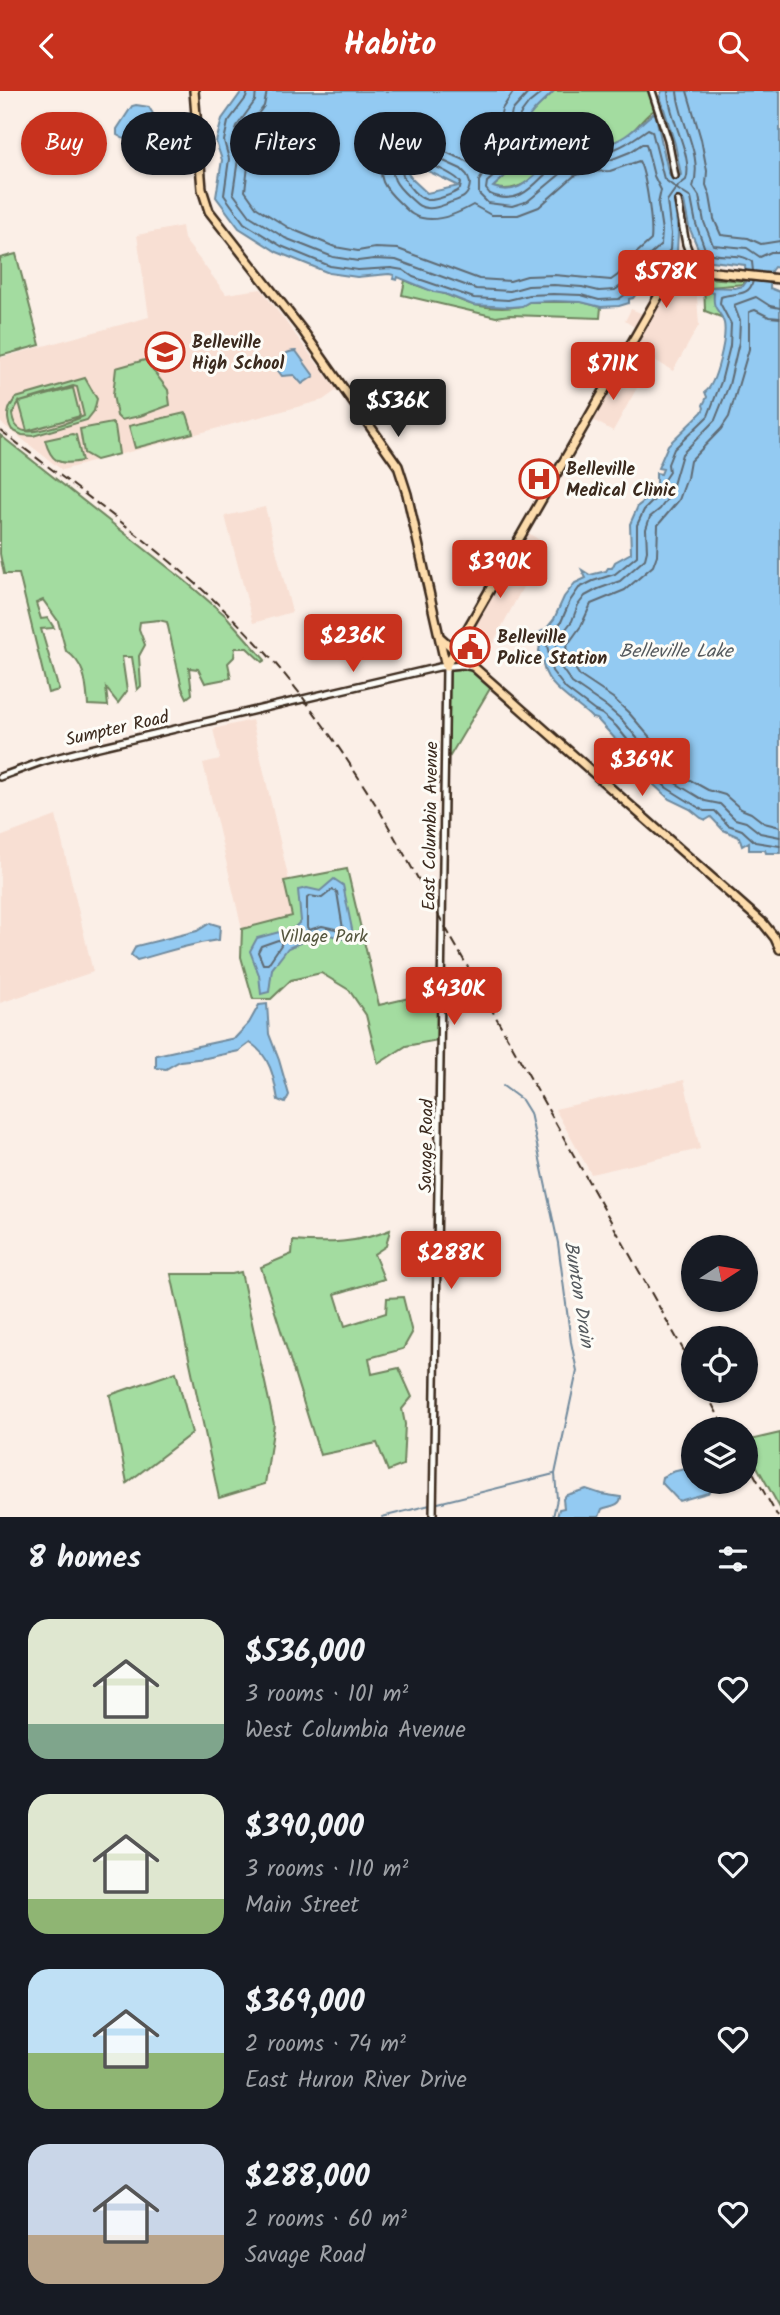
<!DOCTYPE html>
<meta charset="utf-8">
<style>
body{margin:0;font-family:Kalam,sans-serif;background:#20242c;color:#f1f3f6;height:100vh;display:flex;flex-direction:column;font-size:26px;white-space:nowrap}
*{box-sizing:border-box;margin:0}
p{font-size:23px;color:#9ea1a6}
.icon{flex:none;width:38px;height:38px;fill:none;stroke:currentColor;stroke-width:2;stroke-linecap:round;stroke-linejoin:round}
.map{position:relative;height:1426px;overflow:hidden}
.drawer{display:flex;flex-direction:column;background:#171b24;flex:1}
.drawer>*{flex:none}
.top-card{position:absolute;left:21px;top:21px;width:738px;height:63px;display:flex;gap:14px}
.needle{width:46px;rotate:78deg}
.fabs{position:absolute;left:681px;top:1144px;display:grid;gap:14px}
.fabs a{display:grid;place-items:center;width:77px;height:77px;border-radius:50%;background:#171b24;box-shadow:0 2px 5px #0004;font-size:35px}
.price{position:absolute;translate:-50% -60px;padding:0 16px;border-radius:7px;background:#c8321e;color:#fff;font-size:23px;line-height:46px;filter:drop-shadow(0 2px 4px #0008)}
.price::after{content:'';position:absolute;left:50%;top:42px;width:21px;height:16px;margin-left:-10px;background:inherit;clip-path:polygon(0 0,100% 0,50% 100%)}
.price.selected{background:#222;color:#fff}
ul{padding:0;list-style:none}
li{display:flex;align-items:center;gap:21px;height:175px;padding:0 28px}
li span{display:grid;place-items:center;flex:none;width:196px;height:140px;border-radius:21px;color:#555}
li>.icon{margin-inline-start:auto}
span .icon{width:84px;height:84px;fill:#fffc;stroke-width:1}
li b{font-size:30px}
h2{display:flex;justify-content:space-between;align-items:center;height:84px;padding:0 28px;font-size:30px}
.chip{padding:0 24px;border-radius:32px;background:#171b24;box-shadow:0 2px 5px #0004;font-size:24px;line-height:63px}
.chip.selected{background:#c8321e;color:#fff}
header{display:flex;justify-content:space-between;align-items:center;height:91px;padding:0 28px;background:#c8321e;color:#fff;font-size:32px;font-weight:700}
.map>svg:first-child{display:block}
</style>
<header><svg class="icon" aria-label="back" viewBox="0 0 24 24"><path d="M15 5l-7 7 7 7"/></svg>Habito<svg class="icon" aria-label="search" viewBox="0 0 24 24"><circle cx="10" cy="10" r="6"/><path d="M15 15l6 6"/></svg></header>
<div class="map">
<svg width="780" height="1426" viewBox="0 0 780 1426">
<rect width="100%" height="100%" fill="#fbefe7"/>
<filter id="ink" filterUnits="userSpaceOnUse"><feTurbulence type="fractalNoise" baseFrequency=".0143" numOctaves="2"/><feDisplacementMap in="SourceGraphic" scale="14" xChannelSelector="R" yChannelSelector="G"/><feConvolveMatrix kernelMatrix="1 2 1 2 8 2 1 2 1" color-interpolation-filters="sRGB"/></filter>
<g filter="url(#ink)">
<!-- built -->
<g fill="#f8dfd3">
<path d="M182 135 184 148 226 203 261 198 337 299 323 309 62 379 0 331V267L149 226 137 144Z"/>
<path d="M656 179 696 192 699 234 673 280 653 268 613 340 593 329 642 241 625 230 631 218 643 223 653 206 643 198Z"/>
<path d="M265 416 292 521 253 532 225 425Z"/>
<path d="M528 442 546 453 493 552 471 541Z"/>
<path d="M252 629 297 824 242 838 203 672 220 668 213 638Z"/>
<path d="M56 725 93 881 0 912V746Z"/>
<path d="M684 989 700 1058 591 1083 555 1018Z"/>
</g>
<!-- green -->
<g fill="#a3dca0" stroke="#6f835f" stroke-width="2" fill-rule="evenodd">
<path d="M554 0H649L655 19C646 22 636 40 624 47 601 59 573 52 551 68 549 70 547 74 545 76 531 91 513 103 493 96L515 76 522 57 520 53C527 18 531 24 554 0Z"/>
<path d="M16 163 40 254 0 265V167Z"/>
<path d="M707 187 744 190V193L709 196 714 201 721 226 705 220 704 191Z"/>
<path d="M405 189C418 197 434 199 447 204 456 207 465 212 474 214 489 217 516 220 529 211H582L601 216 600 227 510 224 496 226 402 204Z"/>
<path d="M145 269 168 299 170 314 140 325 121 329 117 325 113 304 116 277Z"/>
<path d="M85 287 97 308 94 320 87 329 33 345 22 344 12 339C5 327 7 317 16 307ZM73 295 77 296 84 325C73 330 35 343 25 340 16 338 13 331 12 323L19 311 27 340 80 325 73 297 20 311Z"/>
<path d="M185 322 187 323 193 342 135 357 129 335Z"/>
<path d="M112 332 115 335 119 363 96 369 84 362 80 338Z"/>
<path d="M72 343 76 344 82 370C59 375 51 371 45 349Z"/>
<path d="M0 344 184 489 226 525 265 569 262 571 247 557H235L234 566 228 572 231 587 205 592 198 578 189 577 192 603 187 607 182 597 167 531 159 529 140 531 139 538 145 554 139 565 141 595 137 599 132 566H122L127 600 118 612 106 597 108 615 88 614C86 593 86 573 66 560L58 530 43 509 36 512 41 528 48 527 54 537 41 538 59 599 48 602 19 483H4L0 463Z"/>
<path d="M463 576 470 577 491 596 450 665 448 663 450 578Z"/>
<path d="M347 778 379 914 439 900 438 949 406 955 378 973 366 924 349 899 321 882 291 889 271 908H253L241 866 242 838 292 825 284 790Z"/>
<path d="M390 1139 386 1155 374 1163 384 1188 335 1203 345 1235 386 1222 387 1207 403 1206 412 1242 403 1258 369 1267 372 1283 399 1277 412 1306 402 1318 405 1333 403 1374 388 1380 377 1352 320 1364 261 1176 292 1163 293 1150C328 1153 358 1152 390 1139Z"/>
<path d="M241 1181 274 1333 265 1393 219 1407 171 1183H232Z"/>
<path d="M176 1281 192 1342 127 1392 110 1304Z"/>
<path d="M780 1342V1417L746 1356V1350Z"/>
</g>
<!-- water -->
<g fill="#93caf2" stroke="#708a9d" stroke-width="2" fill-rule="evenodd">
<path d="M242 0H554C532 23 527 20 520 53L522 57 515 76 493 96C525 109 538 73 562 62 576 55 590 57 605 54 626 49 638 34 655 21L668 80 672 88 681 84 675 53 660 5 662 0H780V177L774 176 771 180 770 197 780 201V762H766L765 759H749V751L742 755 739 746 723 739 711 726 706 729 701 727 690 718 669 708 637 678 640 675 597 628 592 627C574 609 542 595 542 566H538L540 554 533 545 546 538 554 528 564 506 575 492 586 487 582 479 590 484 606 480 608 477H612L615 471 631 462 630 433 638 415 648 407 656 397V382L661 383 663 378 658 377 668 354 702 321 704 317 703 314 707 306 705 301C716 294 727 246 724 232 720 217 712 221 714 202L709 201V196L735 197 743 195 746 191 745 174 703 169 689 136 684 110 681 108 674 109 678 142 677 161 672 169 667 173H664L646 189 633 207 629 208V212L619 215 601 216 581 211 554 210 529 211 522 215 510 216 473 214 445 203 434 201 398 186 397 189 393 188 394 184 389 183 357 186 329 182 277 161 239 137 216 106 222 69 216 51 222 28ZM410 74 428 80 459 95 427 102 412 88 407 81Z"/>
<path d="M136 14 149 16C154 23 157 30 154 40L124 48 117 44V38L132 15Z"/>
<path d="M296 260 314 285 302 293 294 284 282 285 276 277C277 267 286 260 296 260Z"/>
<path d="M334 788 343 794 353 843 351 850 323 842 288 857 272 878 269 901 261 903 259 884 250 860 257 847 294 837 301 830 298 799 307 797 320 800Z"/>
<path d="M210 832 220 835 219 849C191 852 164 862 137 869L131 864 136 855 197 840Z"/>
<path d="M267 913 269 943 279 969 289 1004 285 1012 278 1009C274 986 270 964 250 952L239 960 206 967 180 970 166 978 156 977V964L235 947 249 932 259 914Z"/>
<path d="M693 1376V1391H715L708 1402 679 1410 661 1391 662 1386 672 1381Z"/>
<path d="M586 1398 601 1403 621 1406C621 1415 609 1415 602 1418L599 1426H557L559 1418 564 1417 563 1408 566 1404Z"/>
</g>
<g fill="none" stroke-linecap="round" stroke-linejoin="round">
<!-- shore -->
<g stroke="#5e6a73" stroke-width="2">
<path d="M248 0 246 7 228 31 224 50 229 68 224 104 244 132 281 155 330 175 358 179 391 177 403 179 413 186 474 207 508 209 529 204 553 203 581 204 599 209 619 208 630 200 641 185 665 165 670 159 671 143 667 110 676 97 664 88 652 40 648 38C635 47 622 57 606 61 593 63 581 62 568 66 541 77 528 120 490 103L486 98 487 91 509 72 514 59 513 51 520 24 529 12 544 0"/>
<path d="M256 0 255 10 237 35 233 49 238 68 233 102 250 125 285 147 333 166 358 170 374 168 396 169 476 198 510 200 528 195 554 194 582 196 599 200 615 199 625 192 640 173 661 154 662 140 658 113 661 99 654 85 646 53H642L630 61 610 69 585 71 570 75 528 110 512 115 488 112 479 103V90L483 83 502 67 512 20 530 0"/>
<path d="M267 0 264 15 246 39 244 49 249 67 245 100 257 117 289 137 335 156 358 160 375 157 398 158 479 188 510 190 527 185 554 184 611 189 618 184 633 165 651 149C653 133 646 83 639 70L610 80 586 81 574 85 539 116 518 124H491L473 114C459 122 438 131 422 127 414 126 409 121 404 116 396 108 388 102 383 91 376 72 389 48 410 48 426 48 437 57 450 63 459 67 466 69 474 75L493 62 502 18 514 0"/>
<path d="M668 0C668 26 694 65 686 89L678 95 677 98 691 107 696 133 706 161C720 168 740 160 752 171L753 180"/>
<path d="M677 0C679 31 704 64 693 96L699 105 704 131 713 154 747 157 760 166 771 161H780"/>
<path d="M687 0 701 48 707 80 706 94 710 105 714 128 721 144 748 147 761 153 780 150"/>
<path d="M407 59 424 61 461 78 467 84 470 92C469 107 461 108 449 112 441 115 436 118 427 117 419 117 415 111 409 106 397 95 388 85 395 68Z"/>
<path d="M410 67C422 69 456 83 461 92L460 98C454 103 435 110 427 109 415 106 399 86 402 74Z"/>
<path d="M753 190C749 207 733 201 721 206L720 212 731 233 730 255 721 291 708 325 674 358 668 373 669 381 663 390 661 402 644 419 637 434V465L615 483 593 490 579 497 570 510 561 531 546 549 552 580 566 598 595 620 602 623 616 635 645 670 647 678 667 697 704 720H715L728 734 742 739 755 751 780 755"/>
<path d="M780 217 770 215 756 206 734 214 740 230 739 251 729 294 715 329 682 363 670 404 660 418 650 426 646 438 647 460 645 468 620 490 598 498 585 505 578 514 572 530 556 551V558L560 575 572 592 607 616 622 629 651 664 656 674 672 690 705 710 720 713 735 728 746 731 760 742 780 746"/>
<path d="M780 227 769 226 755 219 749 221V258L729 326 721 338 690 370 687 387 679 409 658 434 657 464 653 475 625 499 591 513 581 535 566 556 570 570 580 585 613 607 629 622 660 658 665 669 679 683 708 699 725 704 741 718 751 722 764 732 780 736"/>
<path d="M332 799 337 801 343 838 340 839 322 835 309 839 307 836V807L310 805 322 807Z"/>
<path d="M278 849 281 850V854L268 873H263L258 861 261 855Z"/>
</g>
<!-- stream -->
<g stroke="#708a9d" stroke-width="2">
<path d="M503 995 522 1009 530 1022 558 1152 571 1251 577 1280 555 1383 557 1408 553 1426"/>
<path d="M382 1426 554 1383"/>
</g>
<!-- minor casing -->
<g stroke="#3b2a1e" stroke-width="10">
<g id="minor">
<path d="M652 0 668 49 675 85"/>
<path d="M678 110 686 153 696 179"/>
<path d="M0 686 44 670 86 659 439 576 463 574 472 576"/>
<path d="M433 1426 446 576"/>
</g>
</g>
<!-- major casing -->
<g stroke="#3b2a1e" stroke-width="12">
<g id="major">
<path d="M194 0 202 98 209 120 303 240 398 375 407 403 446 576"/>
<path d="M441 547 763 832 775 847 780 858"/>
<path d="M446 575 666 192 678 183 696 179 780 188"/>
</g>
</g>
<!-- minor -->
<use href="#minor" stroke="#fdfcf7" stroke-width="5"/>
<!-- major -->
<use href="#major" stroke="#fddcac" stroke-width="7"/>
<!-- rail -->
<g stroke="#3b2a1e" stroke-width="2" stroke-dasharray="10 5" stroke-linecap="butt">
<path d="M0 339C91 409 189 476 266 562 310 611 346 666 381 722L693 1276"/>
<path d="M705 1300 726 1339"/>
<path d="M746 1369 778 1426"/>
</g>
</g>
</g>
<!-- icons -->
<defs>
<g id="school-ring" transform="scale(2.0125)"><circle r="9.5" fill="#fdfcf7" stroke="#c8321e" stroke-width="1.5"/><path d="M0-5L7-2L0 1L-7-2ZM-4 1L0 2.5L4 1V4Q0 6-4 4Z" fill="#c8321e"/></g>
<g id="hospital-ring" transform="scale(2.0125)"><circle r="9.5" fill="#fdfcf7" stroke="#c8321e" stroke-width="1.5"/><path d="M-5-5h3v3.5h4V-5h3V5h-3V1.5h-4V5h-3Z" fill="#c8321e"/></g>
<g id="civic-ring" transform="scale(2.0125)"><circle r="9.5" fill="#fdfcf7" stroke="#c8321e" stroke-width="1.5"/><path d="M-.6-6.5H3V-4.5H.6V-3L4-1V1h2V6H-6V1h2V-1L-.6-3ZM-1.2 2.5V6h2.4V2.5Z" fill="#c8321e"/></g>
</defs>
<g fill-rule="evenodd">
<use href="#school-ring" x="165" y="261"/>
<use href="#hospital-ring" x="539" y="388"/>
<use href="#civic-ring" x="470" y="556"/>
</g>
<g text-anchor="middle" stroke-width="6" stroke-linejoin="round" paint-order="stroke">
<!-- poi labels -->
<g font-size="18" font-weight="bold" fill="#3b2a1e" stroke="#fdfcf7" text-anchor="start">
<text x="192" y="257">Belleville<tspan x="192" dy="21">High School</tspan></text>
<text x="566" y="384">Belleville<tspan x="566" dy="21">Medical Clinic</tspan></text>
<text x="497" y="552">Belleville<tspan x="497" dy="21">Police Station</tspan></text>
</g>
<!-- street labels -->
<g font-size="18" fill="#3b2a1e" stroke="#fdfcf7">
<text transform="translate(117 637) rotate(-13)" y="6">Sumpter Road</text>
<text transform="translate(430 735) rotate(-89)" y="6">East Columbia Avenue</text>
<text transform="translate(426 1055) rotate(-89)" y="6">Savage Road</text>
</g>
<!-- park labels -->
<g font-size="18" fill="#55563e" stroke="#fdfcf7">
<text x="324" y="851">Village Park</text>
</g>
<!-- water labels -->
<g font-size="19" font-style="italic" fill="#555a5e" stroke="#fdfcf7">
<text x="676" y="566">Belleville Lake</text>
<text transform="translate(580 1203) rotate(81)" y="7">Bunton Drain</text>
</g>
</g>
</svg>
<div class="fabs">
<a><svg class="needle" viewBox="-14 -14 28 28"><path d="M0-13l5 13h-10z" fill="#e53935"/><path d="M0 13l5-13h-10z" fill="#9ea1a6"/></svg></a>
<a><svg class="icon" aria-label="locate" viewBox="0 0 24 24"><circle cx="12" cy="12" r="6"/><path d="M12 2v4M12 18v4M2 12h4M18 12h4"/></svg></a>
<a><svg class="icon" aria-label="layers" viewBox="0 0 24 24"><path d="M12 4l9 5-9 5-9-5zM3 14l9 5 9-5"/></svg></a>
</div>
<b class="price" style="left:666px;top:219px">$578K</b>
<b class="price" style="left:613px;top:311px">$711K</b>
<b class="price selected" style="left:398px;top:348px">$536K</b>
<b class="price" style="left:500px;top:509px">$390K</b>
<b class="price" style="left:353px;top:583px">$236K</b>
<b class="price" style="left:642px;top:707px">$369K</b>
<b class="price" style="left:454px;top:936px">$430K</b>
<b class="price" style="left:451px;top:1200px">$288K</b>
<div class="top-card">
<a class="chip selected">Buy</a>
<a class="chip">Rent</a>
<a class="chip">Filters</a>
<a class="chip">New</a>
<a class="chip">Apartment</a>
</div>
</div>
<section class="drawer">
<h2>8 homes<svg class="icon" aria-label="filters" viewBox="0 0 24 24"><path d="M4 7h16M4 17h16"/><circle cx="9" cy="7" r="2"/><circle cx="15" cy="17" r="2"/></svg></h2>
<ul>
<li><span style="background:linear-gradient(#dfe7d0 75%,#7fa58c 0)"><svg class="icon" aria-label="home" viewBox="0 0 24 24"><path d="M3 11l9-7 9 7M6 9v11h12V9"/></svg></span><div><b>$536,000</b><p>3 rooms · 101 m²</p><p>West Columbia Avenue</p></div><svg class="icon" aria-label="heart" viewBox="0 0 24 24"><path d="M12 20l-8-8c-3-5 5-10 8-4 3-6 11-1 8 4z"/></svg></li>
<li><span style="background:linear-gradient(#dfe7d0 75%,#8fb573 0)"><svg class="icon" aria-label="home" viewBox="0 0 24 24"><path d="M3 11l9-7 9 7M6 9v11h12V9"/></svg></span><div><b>$390,000</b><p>3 rooms · 110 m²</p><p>Main Street</p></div><svg class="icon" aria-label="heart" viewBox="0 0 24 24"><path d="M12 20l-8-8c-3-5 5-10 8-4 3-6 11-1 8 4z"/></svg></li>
<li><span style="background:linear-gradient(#bfe0f5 60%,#8fb573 0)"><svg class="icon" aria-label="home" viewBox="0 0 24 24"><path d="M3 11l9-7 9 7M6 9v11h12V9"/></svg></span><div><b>$369,000</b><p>2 rooms · 74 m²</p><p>East Huron River Drive</p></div><svg class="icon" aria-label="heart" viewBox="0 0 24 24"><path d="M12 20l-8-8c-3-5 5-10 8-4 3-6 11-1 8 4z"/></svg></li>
<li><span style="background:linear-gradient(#c9d6e8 65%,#b9a48a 0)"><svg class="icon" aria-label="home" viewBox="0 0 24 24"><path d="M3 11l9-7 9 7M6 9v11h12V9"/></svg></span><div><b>$288,000</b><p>2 rooms · 60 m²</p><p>Savage Road</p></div><svg class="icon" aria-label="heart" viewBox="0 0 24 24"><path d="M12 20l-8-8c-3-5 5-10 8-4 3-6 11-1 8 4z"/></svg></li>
</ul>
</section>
